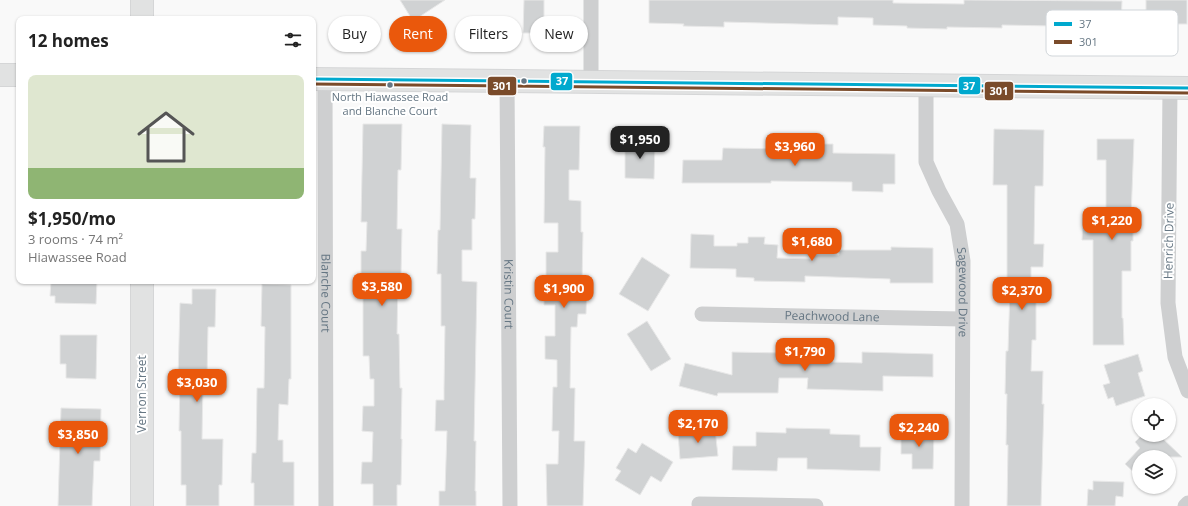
<!DOCTYPE html>
<meta charset="utf-8">
<style>
body{margin:0;font-family:"Open Sans",sans-serif;background:#f6f6f6;color:#222;height:100vh;display:flex;flex-direction:column;font-size:15px;white-space:nowrap}
*{box-sizing:border-box;margin:0}
p{font-size:13px;color:#767676}
.icon{flex:none;width:22px;height:22px;fill:none;stroke:currentColor;stroke-width:2;stroke-linecap:round;stroke-linejoin:round}
.map{position:relative;flex:1;overflow:hidden}
.drawer{position:absolute;left:16px;top:16px;width:300px;height:268px;display:flex;flex-direction:column;background:#fff;border-radius:8px;box-shadow:0 1px 3px #0004}
.drawer>*{flex:none}
.guide{position:absolute;left:328px;top:16px;width:380px;height:36px;display:flex;gap:8px}
.controls{position:absolute;left:1132px;top:398px;display:grid;gap:8px}
.controls a{display:grid;place-items:center;width:44px;height:44px;border-radius:50%;background:#fff;box-shadow:0 1px 3px #0004;font-size:20px}
.price{position:absolute;translate:-50% -34px;padding:0 9px;border-radius:8px;background:#ea580c;color:#fff;font-size:13px;line-height:26px;filter:drop-shadow(0 1px 2px #0008)}
.price::after{content:'';position:absolute;left:50%;top:24px;width:12px;height:9px;margin-left:-6px;background:inherit;clip-path:polygon(0 0,100% 0,50% 100%)}
.price.on{background:#222;color:#fff}
ul{padding:0;list-style:none}
li{display:grid;align-content:center;gap:8px;height:212px;padding:0 12px}
li span{display:grid;place-items:center;height:124px;border-radius:8px;color:#555}
li>.icon{margin-inline-start:auto}
span .icon{width:72px;height:72px;fill:#fffc;stroke-width:1}
li b{font-size:17px}
h2{display:flex;justify-content:space-between;align-items:center;height:48px;padding:0 12px;font-size:17px}
.pill{padding:0 14px;border-radius:18px;background:#fff;box-shadow:0 1px 3px #0004;font-size:14px;line-height:36px}
.pill.on{background:#ea580c;color:#fff}
.map>svg:first-child{display:block}
</style>
<div class="map">
<svg width="1188" height="506" viewBox="0 0 1188 506">
<rect width="100%" height="100%" fill="#f9f9f9"/>
<!-- building -->
<g fill="#d0d2d3" stroke="#e8e8e8">
<path d="M400 0H445L413 21Z"/>
<path d="M524 0H544V33H523Z"/>
<path d="M649 0H893V3L964 4V0L1122 1 1121 25 1052 23V26L1002 25V28L947 27V29L907 28V26L873 25V18L838 17V25L724 22V27L683 26 684 24 649 23Z"/>
<rect x="1146" y="0" width="41" height="24"/>
<path d="M363 124H402L401 170H398L397 229H402L401 276H398L397 334H399L400 388H402L401 439H402L401 485H397V506H373V484H361L362 462H372L373 432 362 431 363 406H374V379H370L369 356H363V275H361V251H366L367 222H361Z"/>
<path d="M442 124 471 125 470 178H476L475 219H472V250H462V281L477 282 474 441H476L475 491H476V506H439V491H445L447 431H435L436 400H444V389L445 326H441V274H437L438 230H440Z"/>
<path d="M544 126H580L579 170H569V200L581 201V232H583L582 284H587L586 314H578L577 327H571L570 388H575L574 441H585L583 506H547L546 464H558L559 431H552L553 387H557V360L545 359V336H555V305H544V283H546V252H558V223H544L545 147H543Z"/>
<path d="M994 129 1044 130 1043 186H1035L1034 244H1044L1043 267H1031V299H1036V340H1032L1031 371H1043L1042 404H1044L1041 506H1007L1008 445H1006L1007 394H1005L1006 351H1008L1010 289 1007 288V185H993Z"/>
<path d="M1097 139H1134L1131 218H1133V241H1131V271H1122V318H1123L1124 345H1093V240H1082L1083 218H1106V160H1097Z"/>
<path d="M625 141 655 142 654 179 625 178Z"/>
<path d="M788 144H833V153L895 154V184H883V192L852 191V182L771 181V183H682L683 160H722L723 148 788 149Z"/>
<path d="M691 234 714 235V246H737V243H748V237H765L764 244 778 245 777 258 812 259V255H839V250H891V247L933 248V283H890V279L805 276V282L754 281V278L736 277V269L690 268Z"/>
<path d="M642 257 670 275 648 311 619 294Z"/>
<path d="M51 281H97L96 304 55 303V296H50Z"/>
<path d="M262 284 291 285V379H289L288 405 279 404 278 440H283V462H294V506H254V483H251L252 453H256L257 388H264L265 327 261 326Z"/>
<path d="M192 289H216L215 327H208L207 379H203L202 439H223L222 485H219V506H186V485H181V431H179L180 379H178L180 303 192 304Z"/>
<path d="M647 321 671 359 651 371 627 334Z"/>
<path d="M60 335H97L96 379 66 378V364H60Z"/>
<path d="M732 352 831 354V362L862 363V352L933 354V377L883 376V391L807 389 808 378H779L778 393H718L717 396 679 386 685 363 732 375Z"/>
<path d="M1138 354 1143 371 1138 373 1145 396 1116 406 1113 397 1108 399 1103 385 1110 383 1104 365Z"/>
<path d="M61 408 101 409 100 461H94L92 506H58Z"/>
<path d="M786 428 830 429V434L860 435V447H881L880 471 807 469V458H778L777 471 732 470 733 446H756V432L786 433Z"/>
<path d="M715 429 718 456 680 459 678 432Z"/>
<path d="M901 431H934L933 469H912V454H901Z"/>
<path d="M1142 435H1159L1182 457H1139V477L1125 464 1140 448 1135 442Z"/>
<path d="M642 443 673 462 661 482 651 476 640 495 615 480 621 471 616 468 628 448 636 453Z"/>
<path d="M1093 481 1124 482 1123 497 1116 496 1115 506H1087L1088 489 1093 490Z"/>
</g>
<g fill="none" stroke-linecap="round" stroke-linejoin="round">
<!-- secondary casing -->
<g stroke="#d5d6d7" stroke-width="24">
<g id="secondary">
<path d="M142 19V0"/>
<path d="M0 75H19"/>
<path d="M313 79 1188 88"/>
<path d="M142 281V506"/>
</g>
</g>
<!-- street -->
<g stroke="#cecfd0" stroke-width="15">
<path id="s1" d="M325 79 326 506"/>
<path id="s2" d="M507 81 510 506"/>
<path d="M591 81V0"/>
<path id="s3" d="M926 85V162L939 191 957 224 963 261 962 506"/>
<path d="M1170 88 1168 303 1175 357 1188 391"/>
<path id="s4" d="M702 314 962 319"/>
<path d="M699 504 816 506"/>
<path d="M1185 506 1188 503"/>
</g>
<!-- secondary -->
<use href="#secondary" stroke="#e1e2e2" stroke-width="22"/>
<!-- bus-1 casing -->
<g stroke="#fff" stroke-width="6">
<path id="bus-1" d="M313 79 1188 88"/>
</g>
<!-- bus-2 casing -->
<g stroke="#fff" stroke-width="6">
<path id="bus-2" d="M313 84 1188 93"/>
</g>
<!-- bus-1 -->
<use href="#bus-1" stroke="#00a9ce" stroke-width="3"/>
<!-- bus-2 -->
<use href="#bus-2" stroke="#7a4b2a" stroke-width="3"/>
</g>
<!-- markers -->
<g fill="#657683" stroke="#fff" stroke-width="1.5">
<circle cx="524" cy="81" r="3.5"/>
<circle cx="390" cy="85" r="3.5"/>
</g>
<g text-anchor="middle" stroke-width="4" stroke-linejoin="round" paint-order="stroke">
<!-- bus labels -->
<g font-size="11" fill="#657683" stroke="#fff">
<text x="390" y="101">North Hiawassee Road<tspan x="390" dy="14">and Blanche Court</tspan></text>
</g>
<!-- street labels -->
<g font-size="12" fill="#657683" stroke="#fff">
<text transform="translate(1169 241) rotate(-89)" y="4">Henrich Drive</text>
<text dy="4" stroke="none"><textPath href="#s3" startOffset="215">Sagewood Drive</textPath></text>
<text dy="4" stroke="none"><textPath href="#s1" startOffset="214">Blanche Court</textPath></text>
<text dy="4" stroke="none"><textPath href="#s2" startOffset="213">Kristin Court</textPath></text>
<text dy="4" stroke="none"><textPath href="#s4" startOffset="130">Peachwood Lane</textPath></text>
<text transform="translate(142 394) rotate(-90)" y="4">Vernon Street</text>
</g>
</g>
<!-- legend -->
<rect x="1046" y="10" width="132" height="46" rx="6" fill="#fff" stroke="#d1d6da" stroke-width="1"/>
<rect x="1054" y="22" width="18" height="4" fill="#00a9ce"/>
<rect x="1054" y="40" width="18" height="4" fill="#7a4b2a"/>
<g font-size="11" fill="#657683">
<text x="1079" y="28">37</text>
<text x="1079" y="46">301</text>
</g>
<g stroke="#fff" stroke-width="1.5">
<rect x="550" y="72" width="23" height="19" rx="4" fill="#00a9ce"/>
<rect x="958" y="76" width="23" height="19" rx="4" fill="#00a9ce"/>
<rect x="487" y="76" width="30" height="20" rx="4" fill="#7a4b2a"/>
<rect x="984" y="81" width="30" height="20" rx="4" fill="#7a4b2a"/>
</g>
<g font-size="11" text-anchor="middle" font-weight="bold" fill="#fff">
<text x="562" y="85">37</text>
<text x="969" y="90">37</text>
<text x="502" y="90">301</text>
<text x="999" y="95">301</text>
</g>
</svg>
<div class="controls">
<a><svg class="icon" aria-label="locate" viewBox="0 0 24 24"><circle cx="12" cy="12" r="6"/><path d="M12 2v4M12 18v4M2 12h4M18 12h4"/></svg></a>
<a><svg class="icon" aria-label="layers" viewBox="0 0 24 24"><path d="M12 4l9 5-9 5-9-5zM3 14l9 5 9-5"/></svg></a>
</div>
<b class="price on" style="left:640px;top:160px">$1,950</b>
<b class="price" style="left:795px;top:167px">$3,960</b>
<b class="price" style="left:1112px;top:241px">$1,220</b>
<b class="price" style="left:812px;top:262px">$1,680</b>
<b class="price" style="left:382px;top:307px">$3,580</b>
<b class="price" style="left:564px;top:309px">$1,900</b>
<b class="price" style="left:1022px;top:311px">$2,370</b>
<b class="price" style="left:805px;top:372px">$1,790</b>
<b class="price" style="left:197px;top:403px">$3,030</b>
<b class="price" style="left:698px;top:444px">$2,170</b>
<b class="price" style="left:919px;top:448px">$2,240</b>
<b class="price" style="left:78px;top:455px">$3,850</b>
<div class="guide">
<a class="pill">Buy</a>
<a class="pill on">Rent</a>
<a class="pill">Filters</a>
<a class="pill">New</a>
</div>
<section class="drawer">
<h2>12 homes<svg class="icon" aria-label="filters" viewBox="0 0 24 24"><path d="M4 7h16M4 17h16"/><circle cx="9" cy="7" r="2"/><circle cx="15" cy="17" r="2"/></svg></h2>
<ul>
<li><span style="background:linear-gradient(#dfe7d0 75%,#8fb573 0)"><svg class="icon" aria-label="home" viewBox="0 0 24 24"><path d="M3 11l9-7 9 7M6 9v11h12V9"/></svg></span><div><b>$1,950/mo</b><p>3 rooms · 74 m²</p><p>Hiawassee Road</p></div></li>
</ul>
</section>
</div>
